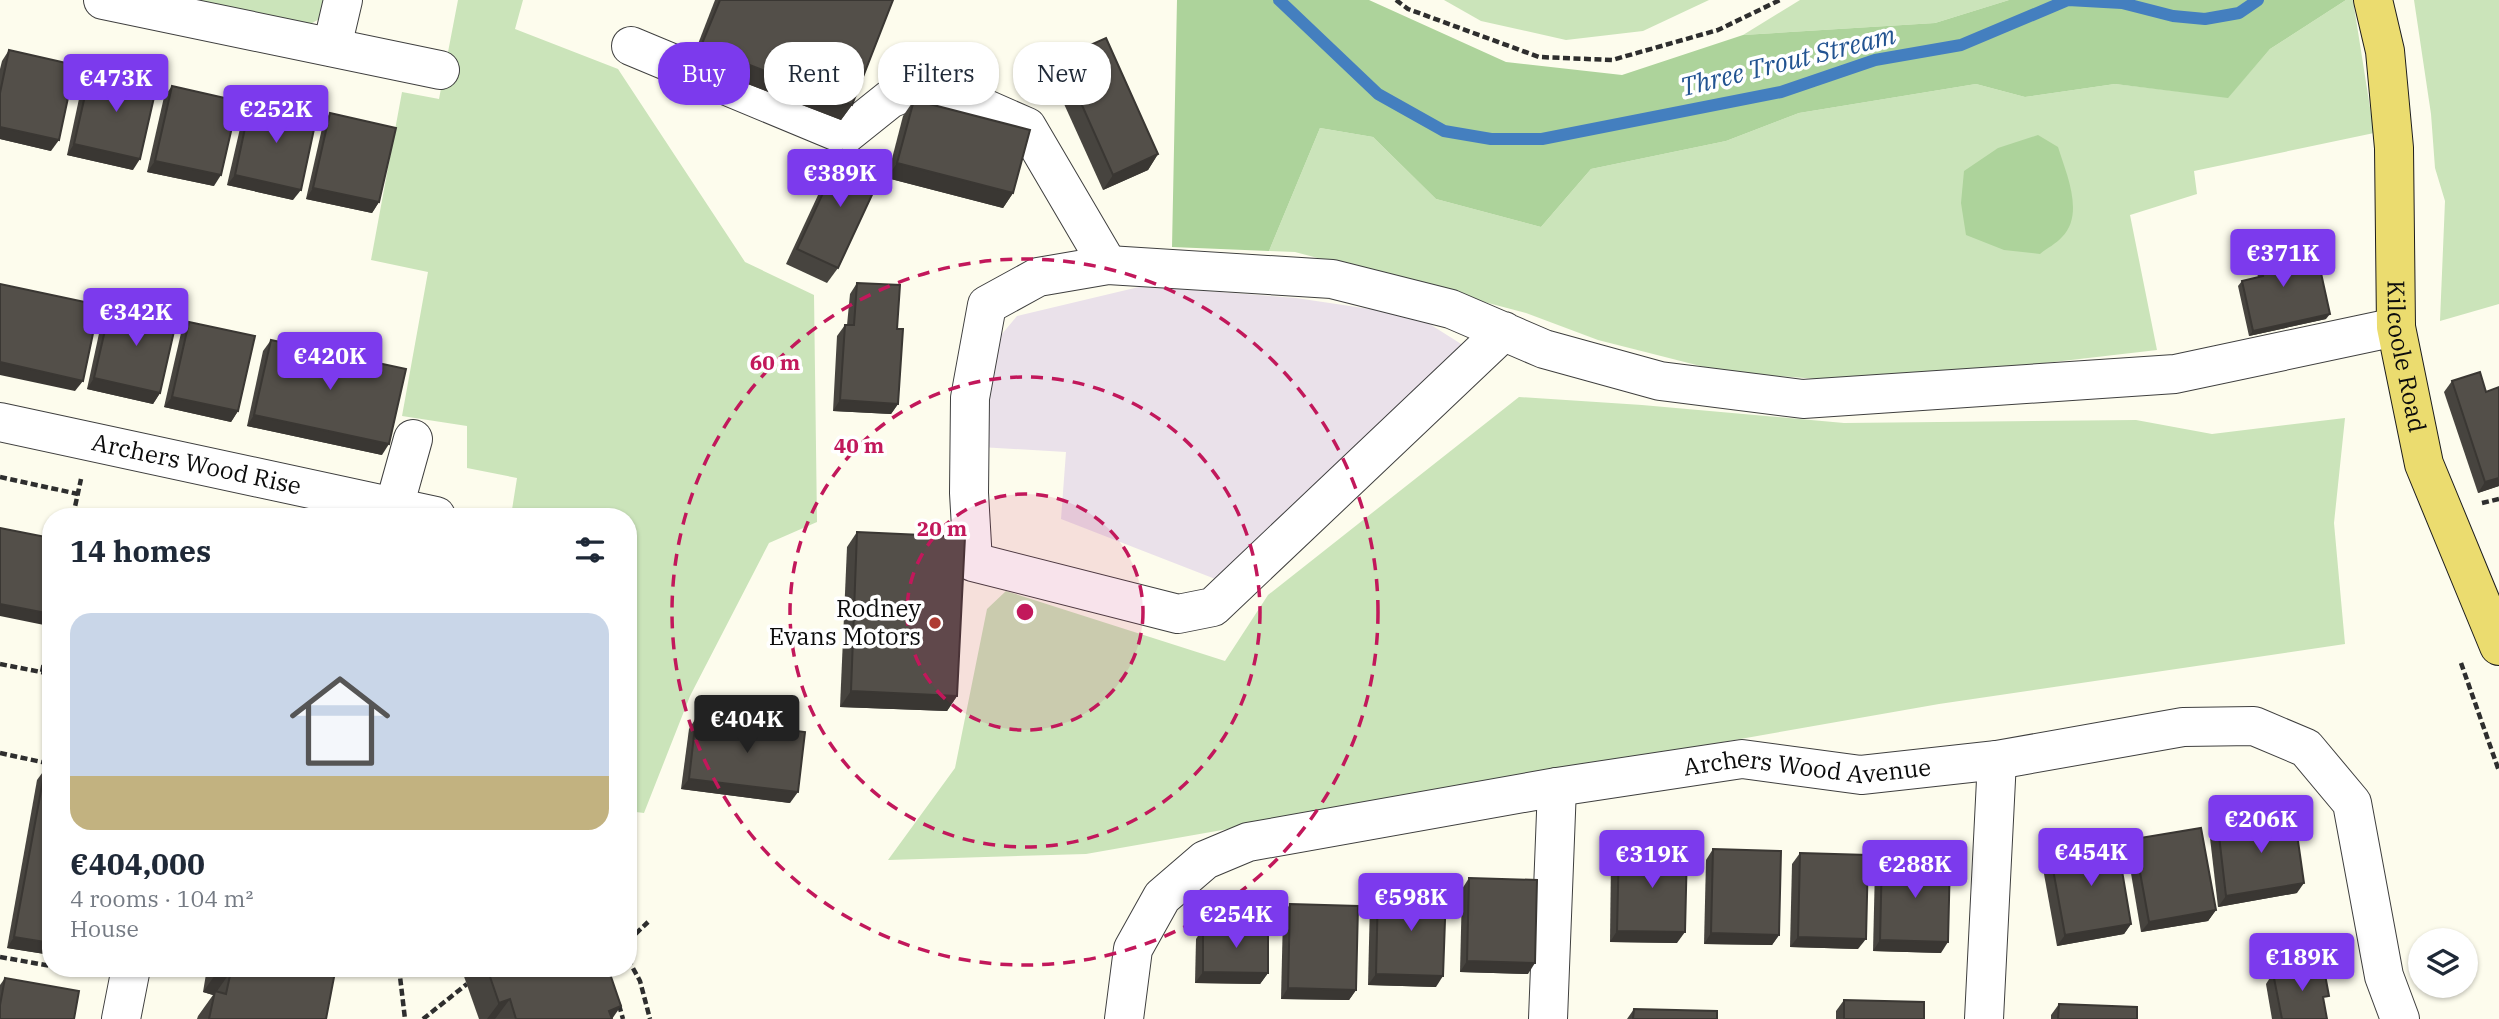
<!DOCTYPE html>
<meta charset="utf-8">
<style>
body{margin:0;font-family:"IBM Plex Serif",serif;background:#f2f2f3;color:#1f2937;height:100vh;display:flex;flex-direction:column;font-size:26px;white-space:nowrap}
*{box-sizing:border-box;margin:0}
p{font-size:23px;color:#747a83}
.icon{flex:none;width:38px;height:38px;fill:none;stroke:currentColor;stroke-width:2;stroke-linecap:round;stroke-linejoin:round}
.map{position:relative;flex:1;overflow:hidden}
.details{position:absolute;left:42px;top:508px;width:595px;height:469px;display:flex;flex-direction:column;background:#fff;border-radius:28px;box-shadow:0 2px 5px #0004}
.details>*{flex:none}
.hud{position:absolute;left:658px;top:42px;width:665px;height:63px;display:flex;gap:14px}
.tools{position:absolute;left:2408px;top:928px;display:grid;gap:14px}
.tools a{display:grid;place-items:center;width:70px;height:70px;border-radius:50%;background:#fff;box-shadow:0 2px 5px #0004;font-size:35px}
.price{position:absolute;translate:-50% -60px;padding:0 16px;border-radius:7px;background:#7c3aed;color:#fff;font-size:23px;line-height:46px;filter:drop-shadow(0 2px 4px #0008)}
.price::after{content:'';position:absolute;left:50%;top:42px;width:21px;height:16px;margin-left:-10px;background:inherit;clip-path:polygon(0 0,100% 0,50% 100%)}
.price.current{background:#222;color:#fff}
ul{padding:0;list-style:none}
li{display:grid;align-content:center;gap:14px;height:371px;padding:0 28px}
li+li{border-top:2px solid #e0e1e3}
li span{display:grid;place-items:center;height:217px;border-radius:21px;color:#555}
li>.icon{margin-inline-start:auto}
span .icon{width:126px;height:126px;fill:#fffc;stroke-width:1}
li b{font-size:30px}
h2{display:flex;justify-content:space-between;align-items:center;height:84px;padding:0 28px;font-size:30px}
.chip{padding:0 24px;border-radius:28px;background:#fff;box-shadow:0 2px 5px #0004;font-size:24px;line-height:63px}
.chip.current{background:#7c3aed;color:#fff}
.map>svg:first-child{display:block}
</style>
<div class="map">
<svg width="2499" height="1019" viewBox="0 0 2499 1019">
<rect width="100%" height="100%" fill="#fdfced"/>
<!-- industrial -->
<path fill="#eae1ea" d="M1143 286 1296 298 1417 316 1469 349 1223 582 1061 519 1066 452 980 447 987 352 1017 316Z"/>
<!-- green -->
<g fill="#cbe4ba">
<path d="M136 0H326L323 17 294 33Z"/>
<path d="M458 0H523L515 29 618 69 745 262 814 295 817 522 769 543 690 696 644 813 628 811V516H511L517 478 467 468V426L402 416 428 272 371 260 402 92 439 99Z"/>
<path d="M1444 0H1709L1643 31 1566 40 1481 21Z"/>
<path d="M1800 0H2009L1935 23 1743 35Z"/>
<path d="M2346 0H2353L2374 133 2194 171 2197 194 2130 215 2157 350 1871 383 1724 372 1598 340 1526 313 1295 252 1269 251 1320 128 1373 137 1436 199 1541 227 1591 169 1726 141 1799 113 1976 84 2025 97 2115 84 2228 97 2270 49Z"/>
<path d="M2414 0H2499V304L2440 321 2445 201 2435 168 2431 114Z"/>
<path d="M1519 397 1642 405 1844 423 2136 420 2212 434 2345 418 2334 523 2345 644 1939 704 1086 854 888 860 955 768 987 609 1006 591 1225 661 1268 595Z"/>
</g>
<!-- forest -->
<g fill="#add39b">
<path d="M1177 0H1369L1506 62 1622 75 1743 35 1935 23 2009 0H2346L2270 49 2228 98 2115 84 2025 97 1976 84 1799 113 1726 141 1591 169 1541 227 1436 199 1373 137 1320 128 1269 251 1172 247Z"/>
<path d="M2038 135 2058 147C2066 173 2085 214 2062 237 2056 244 2047 248 2040 254L2004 250 1966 235 1961 203 1964 171 1998 148Z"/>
</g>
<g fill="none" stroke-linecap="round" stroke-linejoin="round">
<!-- stream -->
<path stroke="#447fbf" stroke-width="12" d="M1279 0 1378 94 1444 131 1491 139H1542L1781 92 1875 60 1961 45 2068 0 2122 3 2173 16 2205 19 2239 13 2258 0"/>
<!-- minor casing -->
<g stroke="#3f3f3f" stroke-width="40">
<g id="minor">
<path d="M103 0 440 70"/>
<path d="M631 46 845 135 890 99 927 83 1027 127 1108 265"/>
<path d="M332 47 343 0"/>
<path d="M1504 331 1213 607 1178 614 973 562 969 493 970 398 987 305 1038 277 1108 265 1332 279 1451 309 1544 349 1660 381 1803 399 2175 374 2396 327"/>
<path id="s1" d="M0 422 436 516"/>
<path d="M394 507 413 439"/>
<path d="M121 1019 131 968"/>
<path id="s2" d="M1124 1019 1133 949 1162 897 1205 860 1248 842 1557 787 1742 759 1861 775 1997 760 2183 727 2254 726 2306 748 2352 803 2384 976 2400 1019"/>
<path d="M1548 1019 1557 787"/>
<path d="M1984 1019 1997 760"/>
</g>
</g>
<!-- major casing -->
<g stroke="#1d1d1d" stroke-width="40">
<g id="major">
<path id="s3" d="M2373 0 2385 51 2394 148 2396 327 2424 464 2499 646"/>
</g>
</g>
<!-- path -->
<g stroke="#2e2e2e" stroke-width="4.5" stroke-dasharray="7 3.5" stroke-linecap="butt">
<path d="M1396 0 1408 9 1539 57 1612 60 1718 30 1780 0"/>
<path d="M0 477 78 494"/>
<path d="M2482 503 2499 499"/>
<path d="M73 516 81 479"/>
<path d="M2461 663 2499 771"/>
<path d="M0 664 51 674"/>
<path d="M42 672 51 629"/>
<path d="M0 753 51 764"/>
<path d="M628 941 648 922"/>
<path d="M0 957 51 966"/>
<path d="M628 959 640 981 650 1019"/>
<path d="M62 968 90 973"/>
<path d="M399 968 405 1019"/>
<path d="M619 1005 623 1019"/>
<path d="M423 1019 467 984"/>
</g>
<!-- minor -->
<use href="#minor" stroke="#fff" stroke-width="38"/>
<!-- major -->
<use href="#major" stroke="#ebdc6f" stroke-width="38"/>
</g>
<!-- wall -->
<g fill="#47443f">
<path d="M715 0H893L852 105 841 120 691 62Z"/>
<path d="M9 50 51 151 0 139V69L2 61Z"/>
<path d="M1061 58 1158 154 1148 170 1103 190 1050 73Z"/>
<path d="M91 69 133 170 67 155 83 80Z"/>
<path d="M172 86 214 186 147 172 164 97Z"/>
<path d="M251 100 293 200 227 185 244 111Z"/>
<path d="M914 100 1013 193 1003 208 887 178 903 116Z"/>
<path d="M330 113 379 202 372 213 306 199 323 124Z"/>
<path d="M843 150 838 268 827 283 786 264 832 165Z"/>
<path d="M2255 241 2290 271 2326 319 2249 336 2238 286 2242 281 2258 277 2251 246Z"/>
<path d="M857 283 897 329 898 404 891 414 833 411 837 336 845 325H847L850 294Z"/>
<path d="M111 304 160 393 153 404 87 389 103 315Z"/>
<path d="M189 322 238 411 231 422 164 407 181 333Z"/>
<path d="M271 340 382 455 247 426 263 351Z"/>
<path d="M2452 381 2486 392 2499 486 2478 493 2444 392Z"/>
<path d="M857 532 957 696 947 711 840 707 847 547Z"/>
<path d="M696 718 790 803 681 789 689 729Z"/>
<path d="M45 769 51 770V955L7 948 37 780Z"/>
<path d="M2218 827 2297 893 2218 907 2210 838Z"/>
<path d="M2134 839 2216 910 2208 921 2141 932 2127 850Z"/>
<path d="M1619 847 1677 943 1610 942 1611 858Z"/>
<path d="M1713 849 1779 935 1772 945 1704 944 1706 860Z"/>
<path d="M1800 853 1858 949 1790 947 1792 864Z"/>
<path d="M2050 853 2131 924 2124 934 2057 946 2042 863Z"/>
<path d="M1882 857 1941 953 1873 951 1875 867Z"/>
<path d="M1469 878 1528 974 1460 972 1462 889Z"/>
<path d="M1378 891 1436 987 1368 985 1370 901Z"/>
<path d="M1290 904 1356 990 1349 1000 1281 999 1283 915Z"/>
<path d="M1203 928 1268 973 1260 984 1195 983 1196 939Z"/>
<path d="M207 968H325L326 1019H197L198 1016 213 995 203 992Z"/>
<path d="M461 968H608L612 1019H479Z"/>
<path d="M2273 973 2324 1002 2327 1019H2272L2266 984Z"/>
<path d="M5 978 0 1019V985Z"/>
<path d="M1844 1000 1924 1019H1836V1011Z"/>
<path d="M2059 1004 2137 1019H2051V1015Z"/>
<path d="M1634 1009 1717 1019H1627Z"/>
</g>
<!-- shaded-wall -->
<g fill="#3a3733">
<path d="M701 46 852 105 841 120 691 62Z"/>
<path d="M0 127 59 140 51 151 0 139Z"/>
<path d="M74 144 140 159 133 170 67 155Z"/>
<path d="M1158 154 1148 170 1103 190 1113 175Z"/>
<path d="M155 161 221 175 214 186 147 172Z"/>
<path d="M897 163 1013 193 1003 208 887 178Z"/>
<path d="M235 175 301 190 293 200 227 185Z"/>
<path d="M313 188 379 202 372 213 306 199Z"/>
<path d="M2330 314 2326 319 2249 336 2253 331Z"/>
<path d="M0 362 83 381 75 391 0 375Z"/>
<path d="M94 378 160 393 153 404 87 389Z"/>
<path d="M172 397 238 411 231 422 164 407Z"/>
<path d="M840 400 898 404 891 414 833 411Z"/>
<path d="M254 415 389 444 382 455 247 426Z"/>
<path d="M2499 478V486L2478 493 2485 482Z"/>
<path d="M0 604 51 614V616L44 625 0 616Z"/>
<path d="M851 691 957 696 947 711 840 707Z"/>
<path d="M689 779 798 792 790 803 681 789Z"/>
<path d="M2304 883 2297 893 2218 907 2226 896Z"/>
<path d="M2216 910 2208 921 2141 932 2149 922Z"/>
<path d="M2131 924 2124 934 2057 946 2065 935Z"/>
<path d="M1617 931 1685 932 1677 943 1610 942Z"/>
<path d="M1711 933 1779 935 1772 945 1704 944Z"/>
<path d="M14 937 51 943V955L7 948Z"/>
<path d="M1798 937 1866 939 1858 949 1790 947Z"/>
<path d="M1880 940 1948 942 1941 953 1873 951Z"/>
<path d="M1467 961 1535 963 1528 974 1460 972Z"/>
<path d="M220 968 231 971 215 994V991L213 995 203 992Z"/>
<path d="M1203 972 1268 973 1260 984 1195 983Z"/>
<path d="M1376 974 1443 976 1436 987 1368 985Z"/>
<path d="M1288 988 1356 990 1349 1000 1281 999Z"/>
<path d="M510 999 495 1019H487L499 1003Z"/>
<path d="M621 1006 612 1019H603L609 1011Z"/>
</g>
<!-- building -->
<g fill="#534f49" stroke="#3a3733" stroke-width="2">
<path d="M720 0H893L852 105 701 46Z"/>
<path d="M1106 38 1158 154 1113 175 1061 58Z"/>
<path d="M9 50 75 65 59 140 0 127V93Z"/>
<path d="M91 69 157 84 140 159 74 144Z"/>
<path d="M172 86 238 101 221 175 155 161Z"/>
<path d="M251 100 317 115 301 190 235 175Z"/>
<path d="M914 100 1030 130 1013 193 897 163Z"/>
<path d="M330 113 396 128 379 202 313 188Z"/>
<path d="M843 150 884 169 838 268 797 249Z"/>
<path d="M2282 235 2290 271 2319 264 2330 314 2253 331 2242 281 2263 276 2255 241Z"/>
<path d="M857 283 900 285 897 329H903L898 404 840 400 845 325H854Z"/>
<path d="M0 284 99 305 83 381 0 362Z"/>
<path d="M111 304 177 318 160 393 94 378Z"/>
<path d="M189 322 255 336 238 411 172 397Z"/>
<path d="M271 340 406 369 389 444 254 415Z"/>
<path d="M2480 372 2486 392 2499 387V478L2485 482 2452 381Z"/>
<path d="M0 528 51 538V614L0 604Z"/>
<path d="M857 532 965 537 957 696 851 691Z"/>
<path d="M696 718 805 732 798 792 689 779Z"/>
<path d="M45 769 51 770V943L14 937Z"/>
<path d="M2294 813 2304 883 2226 896 2218 827Z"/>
<path d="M2201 828 2216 910 2149 922 2134 839Z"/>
<path d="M2117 841 2131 924 2065 935 2050 853Z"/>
<path d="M1619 847 1687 849 1685 932 1617 931Z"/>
<path d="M1713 849 1781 851 1779 935 1711 933Z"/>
<path d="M1800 853 1868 855 1866 939 1798 937Z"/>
<path d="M1882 857 1950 859 1948 942 1880 940Z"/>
<path d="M1469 878 1537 880 1535 963 1467 961Z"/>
<path d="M1378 891 1446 892 1443 976 1376 974Z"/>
<path d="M1290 904 1358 906 1356 990 1288 988Z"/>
<path d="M1203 928H1268V973L1203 972Z"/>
<path d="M2323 964 2329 996 2323 997 2327 1019H2282L2273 973Z"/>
<path d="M220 968H325V969L335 972 326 1019H209L215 991 226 994 231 971Z"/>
<path d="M487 968H608L621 1006 609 1011 612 1019H516L510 999 499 1003Z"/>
<path d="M5 978 79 991 74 1019H0V1005Z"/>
<path d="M1844 1000 1924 1002V1019H1844Z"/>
<path d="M2059 1004 2137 1007V1019H2058Z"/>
<path d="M1634 1009 1717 1011V1019H1633Z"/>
</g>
<!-- distance rings -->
<circle cx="1025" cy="612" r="118" fill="#c2185b" fill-opacity=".12"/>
<g fill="none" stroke="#c2185b" stroke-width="3.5" stroke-dasharray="12 9">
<circle cx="1025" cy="612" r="118"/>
<circle cx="1025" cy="612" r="235"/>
<circle cx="1025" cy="612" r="353"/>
</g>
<!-- markers -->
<circle fill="#ae3b32" stroke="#fff" stroke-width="2.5" cx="935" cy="623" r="7"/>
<g text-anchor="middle" stroke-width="7" stroke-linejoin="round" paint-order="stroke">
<!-- street labels -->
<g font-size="24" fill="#0c0c0c" stroke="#fff">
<text dy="8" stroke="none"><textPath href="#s3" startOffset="359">Kilcoole Road</textPath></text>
<text dy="8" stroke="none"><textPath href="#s1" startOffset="201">Archers Wood Rise</textPath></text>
<text dy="8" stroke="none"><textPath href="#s2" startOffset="800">Archers Wood Avenue</textPath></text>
</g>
<!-- poi labels -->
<g font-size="24" fill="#0c0c0c" stroke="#fff" text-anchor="end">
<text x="921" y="617">Rodney<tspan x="921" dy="28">Evans Motors</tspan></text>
</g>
<!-- water labels -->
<g font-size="26" font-style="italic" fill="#225391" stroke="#fff">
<text transform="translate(1788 61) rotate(-14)" y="9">Three Trout Stream</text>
</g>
</g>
<circle cx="1025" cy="612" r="10" fill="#c2185b" stroke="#fff" stroke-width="3.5"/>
<g font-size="21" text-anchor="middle" font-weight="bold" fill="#c2185b" stroke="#fff" stroke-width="7" stroke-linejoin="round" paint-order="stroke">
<text x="775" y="370">60 m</text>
<text x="859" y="453">40 m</text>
<text x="942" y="536">20 m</text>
</g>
</svg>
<div class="tools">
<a><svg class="icon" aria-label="layers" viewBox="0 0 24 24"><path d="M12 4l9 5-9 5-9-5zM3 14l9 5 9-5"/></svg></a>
</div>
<b class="price" style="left:116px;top:114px">€473K</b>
<b class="price" style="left:276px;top:145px">€252K</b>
<b class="price" style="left:840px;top:209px">€389K</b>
<b class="price" style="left:2283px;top:289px">€371K</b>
<b class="price" style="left:136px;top:348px">€342K</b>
<b class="price" style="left:330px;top:392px">€420K</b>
<b class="price current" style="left:747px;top:755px">€404K</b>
<b class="price" style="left:2261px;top:855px">€206K</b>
<b class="price" style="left:2091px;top:888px">€454K</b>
<b class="price" style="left:1652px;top:890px">€319K</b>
<b class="price" style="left:1915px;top:900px">€288K</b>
<b class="price" style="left:1411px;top:933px">€598K</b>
<b class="price" style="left:1236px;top:950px">€254K</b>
<b class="price" style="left:2302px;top:993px">€189K</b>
<div class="hud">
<a class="chip current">Buy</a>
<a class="chip">Rent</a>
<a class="chip">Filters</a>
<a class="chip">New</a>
</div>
<section class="details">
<h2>14 homes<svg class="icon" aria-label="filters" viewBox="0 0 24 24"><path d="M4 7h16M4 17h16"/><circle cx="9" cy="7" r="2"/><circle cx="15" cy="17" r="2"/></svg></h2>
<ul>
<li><span style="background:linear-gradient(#c9d6e8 75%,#c2b280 0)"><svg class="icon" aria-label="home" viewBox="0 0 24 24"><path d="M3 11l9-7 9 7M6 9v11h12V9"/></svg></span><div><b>€404,000</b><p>4 rooms · 104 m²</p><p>House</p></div></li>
</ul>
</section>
</div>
